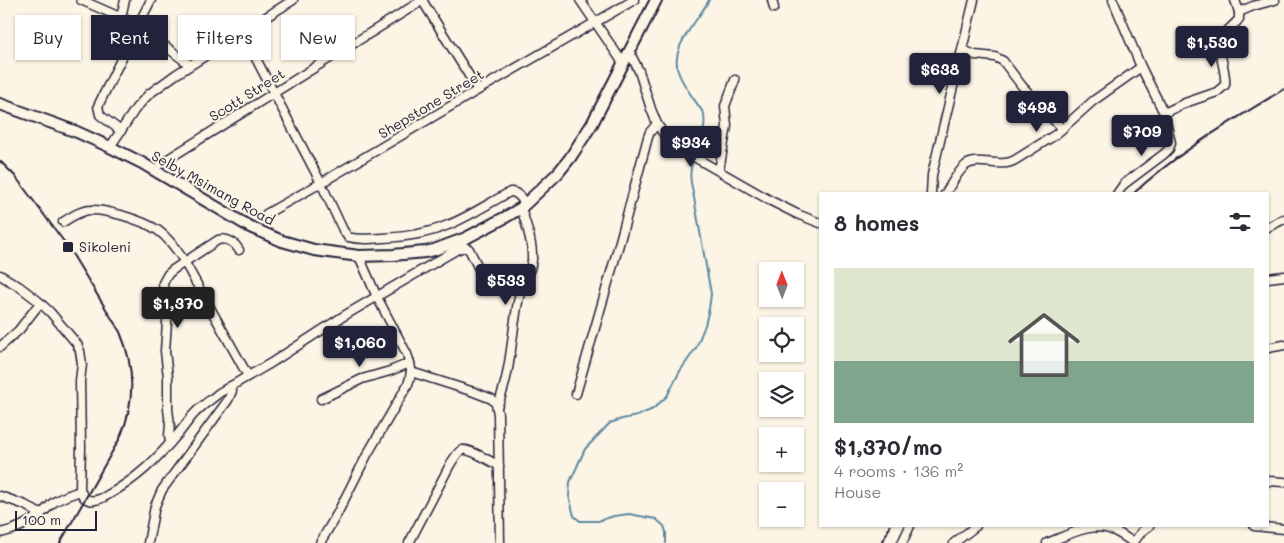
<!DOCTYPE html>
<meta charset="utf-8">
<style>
body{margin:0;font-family:Mali,sans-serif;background:#f7f7f7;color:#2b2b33;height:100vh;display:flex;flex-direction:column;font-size:19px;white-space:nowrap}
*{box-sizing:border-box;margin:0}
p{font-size:16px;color:#7c7c81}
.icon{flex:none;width:28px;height:28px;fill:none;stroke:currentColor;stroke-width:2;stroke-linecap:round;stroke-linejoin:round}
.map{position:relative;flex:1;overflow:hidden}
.sheet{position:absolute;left:819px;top:192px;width:450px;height:335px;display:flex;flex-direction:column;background:#fff;border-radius:0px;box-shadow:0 1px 4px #0004}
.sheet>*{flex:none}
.banner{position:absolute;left:15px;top:15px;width:475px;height:45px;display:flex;gap:10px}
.needle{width:32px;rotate:359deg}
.controls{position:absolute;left:759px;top:262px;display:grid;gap:10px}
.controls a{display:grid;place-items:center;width:45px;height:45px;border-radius:0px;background:#fff;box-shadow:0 1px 4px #0004;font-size:25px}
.scale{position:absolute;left:15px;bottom:12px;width:82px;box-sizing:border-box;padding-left:5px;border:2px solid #22223b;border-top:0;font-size:14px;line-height:18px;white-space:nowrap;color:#22223b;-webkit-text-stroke:4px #fcf5e5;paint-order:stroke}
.price{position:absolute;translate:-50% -42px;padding:0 11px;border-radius:5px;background:#22223b;color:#fff;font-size:16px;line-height:32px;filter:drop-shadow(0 1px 2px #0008)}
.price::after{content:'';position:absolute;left:50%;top:30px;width:15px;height:11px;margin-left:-8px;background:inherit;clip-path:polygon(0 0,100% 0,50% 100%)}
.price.selected{background:#222;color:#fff}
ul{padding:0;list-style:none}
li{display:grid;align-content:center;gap:10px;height:265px;padding:0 15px}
li span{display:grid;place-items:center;height:155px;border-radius:0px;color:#555}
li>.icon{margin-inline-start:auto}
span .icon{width:90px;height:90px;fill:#fffc;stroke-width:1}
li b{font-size:21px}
h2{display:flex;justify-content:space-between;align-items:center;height:60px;padding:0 15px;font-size:21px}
.pill{padding:0 18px;border-radius:0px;background:#fff;box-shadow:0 1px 4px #0004;font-size:18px;line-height:45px}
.pill.selected{background:#22223b;color:#fff}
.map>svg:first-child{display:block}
</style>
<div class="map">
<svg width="1284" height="543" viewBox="0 0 1284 543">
<rect width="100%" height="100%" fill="#fcf5e5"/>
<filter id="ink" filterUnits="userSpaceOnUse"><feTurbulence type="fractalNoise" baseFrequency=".02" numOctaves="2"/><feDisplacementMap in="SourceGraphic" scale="10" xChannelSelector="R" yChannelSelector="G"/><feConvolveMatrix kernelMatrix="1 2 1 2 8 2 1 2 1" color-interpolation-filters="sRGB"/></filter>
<g filter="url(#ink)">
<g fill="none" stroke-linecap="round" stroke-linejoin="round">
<!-- stream -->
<g stroke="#5c889f" stroke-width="2">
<path d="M695 156C701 141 706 131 704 114 696 101 685 89 679 74 668 47 698 22 709 0"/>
<path d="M666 543V532L664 526 656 519 629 514 614 516 598 521H580L574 516 569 496 570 482 585 449 610 423 622 419 637 416 653 409 667 396 680 371 696 348 705 325 709 309 711 294 693 192C690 180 689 172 693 160"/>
</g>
<!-- minor casing -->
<g stroke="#22223b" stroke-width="11">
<g id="minor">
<path d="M81 0 138 25 190 65"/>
<path d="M422 0 478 90"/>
<path d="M580 0 623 63"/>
<path d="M772 0 774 8"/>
<path d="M1113 0 1141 67 1164 113 1171 143 1169 149 1164 154 1124 184 1117 194"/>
<path d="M1239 12 1253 6 1275 0"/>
<path d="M121 17 125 0"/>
<path d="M242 32 321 183 343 230 348 237C359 240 371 239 383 238 405 237 427 234 448 225 469 217 489 203 510 192 517 191 521 198 525 203"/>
<path d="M963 50 975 55 995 57 1003 61 1022 86 1062 129"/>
<path d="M629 51 639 71 651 109 657 124 665 136 673 143 689 154 771 201 797 214 820 223"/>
<path d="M1164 113 1185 103 1217 92 1225 85C1227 71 1217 53 1221 40 1223 32 1234 26 1239 19V12L1235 0"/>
<path d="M121 131 100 115 98 106 138 25 151 0"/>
<path d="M110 147 136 108 149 94 175 75 293 0"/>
<path d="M160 164 423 0"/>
<path d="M719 170 727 126 725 106 735 80"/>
<path d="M931 194 932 175 943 128 974 0"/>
<path d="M945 194C951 185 957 172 966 165 979 156 1000 169 1015 160L1055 135 1093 101 1141 67"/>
<path d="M266 214 321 183 478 90 634 0"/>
<path d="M63 222C71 217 81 210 91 210 101 209 111 213 121 215 155 225 165 231 184 261L248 376"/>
<path d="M1268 227 1284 219"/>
<path d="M0 275 20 287 37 300 50 312 77 344 80 351 82 364 80 381 81 447 80 488C83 504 95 502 106 496 137 479 156 460 178 434 185 426 190 417 198 410 204 404 212 399 219 393L271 363 342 317 456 250 464 247 469 249 480 271"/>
<path d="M1268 278 1284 276"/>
<path d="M0 347 19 330 40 303"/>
<path d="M1268 348 1284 345"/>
<path d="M411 372 474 392 492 399 496 404 498 414 500 543"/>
<path d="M576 394 620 241 648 137 650 132 657 124"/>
<path d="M321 399 362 379 390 371 410 363"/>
<path d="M497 407C512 372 511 333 519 297 522 285 531 272 532 260 533 243 526 224 521 208"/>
<path d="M170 443 169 435 170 425 168 409V377L165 351 168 308 164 293 163 283 168 274 174 269 218 240C227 237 235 243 239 250"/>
<path d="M1268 481 1284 482"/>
<path d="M0 496 25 505 40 514"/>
<path d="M1254 526 1284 529"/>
<path d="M0 533C16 530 30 523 43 512 47 509 50 505 54 502 62 497 72 494 80 491"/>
<path d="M148 543 155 506 162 490 228 400 232 391 231 386"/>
<path d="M320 543 337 514 367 455 408 384 410 378 411 369 410 363 407 354 377 297 359 256"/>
<path d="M409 543 451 463C454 459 457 452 462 450 469 448 492 462 499 466"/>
<path d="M902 543 910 526"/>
<path d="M954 543 976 526"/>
<path d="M1047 543C1066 536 1092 521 1112 530 1120 533 1126 538 1133 542"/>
<path d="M1133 543 1142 531 1149 526"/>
</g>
</g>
<!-- major casing -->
<g stroke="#22223b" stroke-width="14">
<path id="major" d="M0 104 77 132 110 147 142 163 250 227 282 241 314 250 359 256 393 255 425 252 434 250 466 238 504 218 521 208 558 173 570 158 592 124 656 0"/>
</g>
<!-- minor -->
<use href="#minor" stroke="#fcf5e5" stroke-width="8"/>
<!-- major -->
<use href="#major" stroke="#fcf5e5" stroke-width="10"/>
<!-- rail -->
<g stroke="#22223b" stroke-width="2">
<path d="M0 161 15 176 68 247 120 332C135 367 135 403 120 438L60 543"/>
<path d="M1133 194C1179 151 1231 122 1284 89"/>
<path d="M882 543 890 526"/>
</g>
</g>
</g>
<!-- markers -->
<rect fill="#22223b" stroke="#fcf5e5" stroke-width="2" x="62" y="241" width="12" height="12" rx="2.5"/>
<g text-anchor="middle" stroke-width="4" stroke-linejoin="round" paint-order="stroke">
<!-- street labels -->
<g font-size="14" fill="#22223b" stroke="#fcf5e5">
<text transform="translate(247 95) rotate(-32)" y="5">Scott Street</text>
<text transform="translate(431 104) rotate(-31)" y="5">Shepstone Street</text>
<text transform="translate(213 188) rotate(29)" y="5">Selby Msimang Road</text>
</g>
<!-- poi labels -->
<g font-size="14" fill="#22223b" stroke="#fcf5e5" text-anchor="start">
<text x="79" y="252">Sikoleni</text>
</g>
</g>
</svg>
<div class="controls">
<a><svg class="needle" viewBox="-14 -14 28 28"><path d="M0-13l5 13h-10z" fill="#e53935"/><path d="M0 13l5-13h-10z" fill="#7c7c81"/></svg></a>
<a><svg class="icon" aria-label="locate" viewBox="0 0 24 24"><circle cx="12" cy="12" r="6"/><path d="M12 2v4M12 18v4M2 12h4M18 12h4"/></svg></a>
<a><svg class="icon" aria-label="layers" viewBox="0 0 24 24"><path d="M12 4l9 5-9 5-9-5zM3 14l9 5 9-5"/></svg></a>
<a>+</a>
<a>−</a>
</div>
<div class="scale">100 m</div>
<b class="price" style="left:1212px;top:68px">$1,530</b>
<b class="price" style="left:940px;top:95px">$638</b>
<b class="price" style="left:1037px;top:133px">$498</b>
<b class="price" style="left:1142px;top:157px">$709</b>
<b class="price" style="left:691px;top:168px">$934</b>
<b class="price" style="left:506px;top:306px">$533</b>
<b class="price selected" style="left:178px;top:329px">$1,370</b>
<b class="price" style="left:360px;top:368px">$1,060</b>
<div class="banner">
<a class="pill">Buy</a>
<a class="pill selected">Rent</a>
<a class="pill">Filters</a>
<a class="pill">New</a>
</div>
<section class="sheet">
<h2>8 homes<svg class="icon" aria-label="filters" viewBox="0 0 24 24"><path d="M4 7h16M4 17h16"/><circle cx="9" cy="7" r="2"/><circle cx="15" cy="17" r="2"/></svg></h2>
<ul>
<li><span style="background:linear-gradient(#dfe7d0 60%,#7fa58c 0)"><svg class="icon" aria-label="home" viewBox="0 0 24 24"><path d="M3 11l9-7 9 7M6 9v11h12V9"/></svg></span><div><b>$1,370/mo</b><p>4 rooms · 136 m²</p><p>House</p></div></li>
</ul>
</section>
</div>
